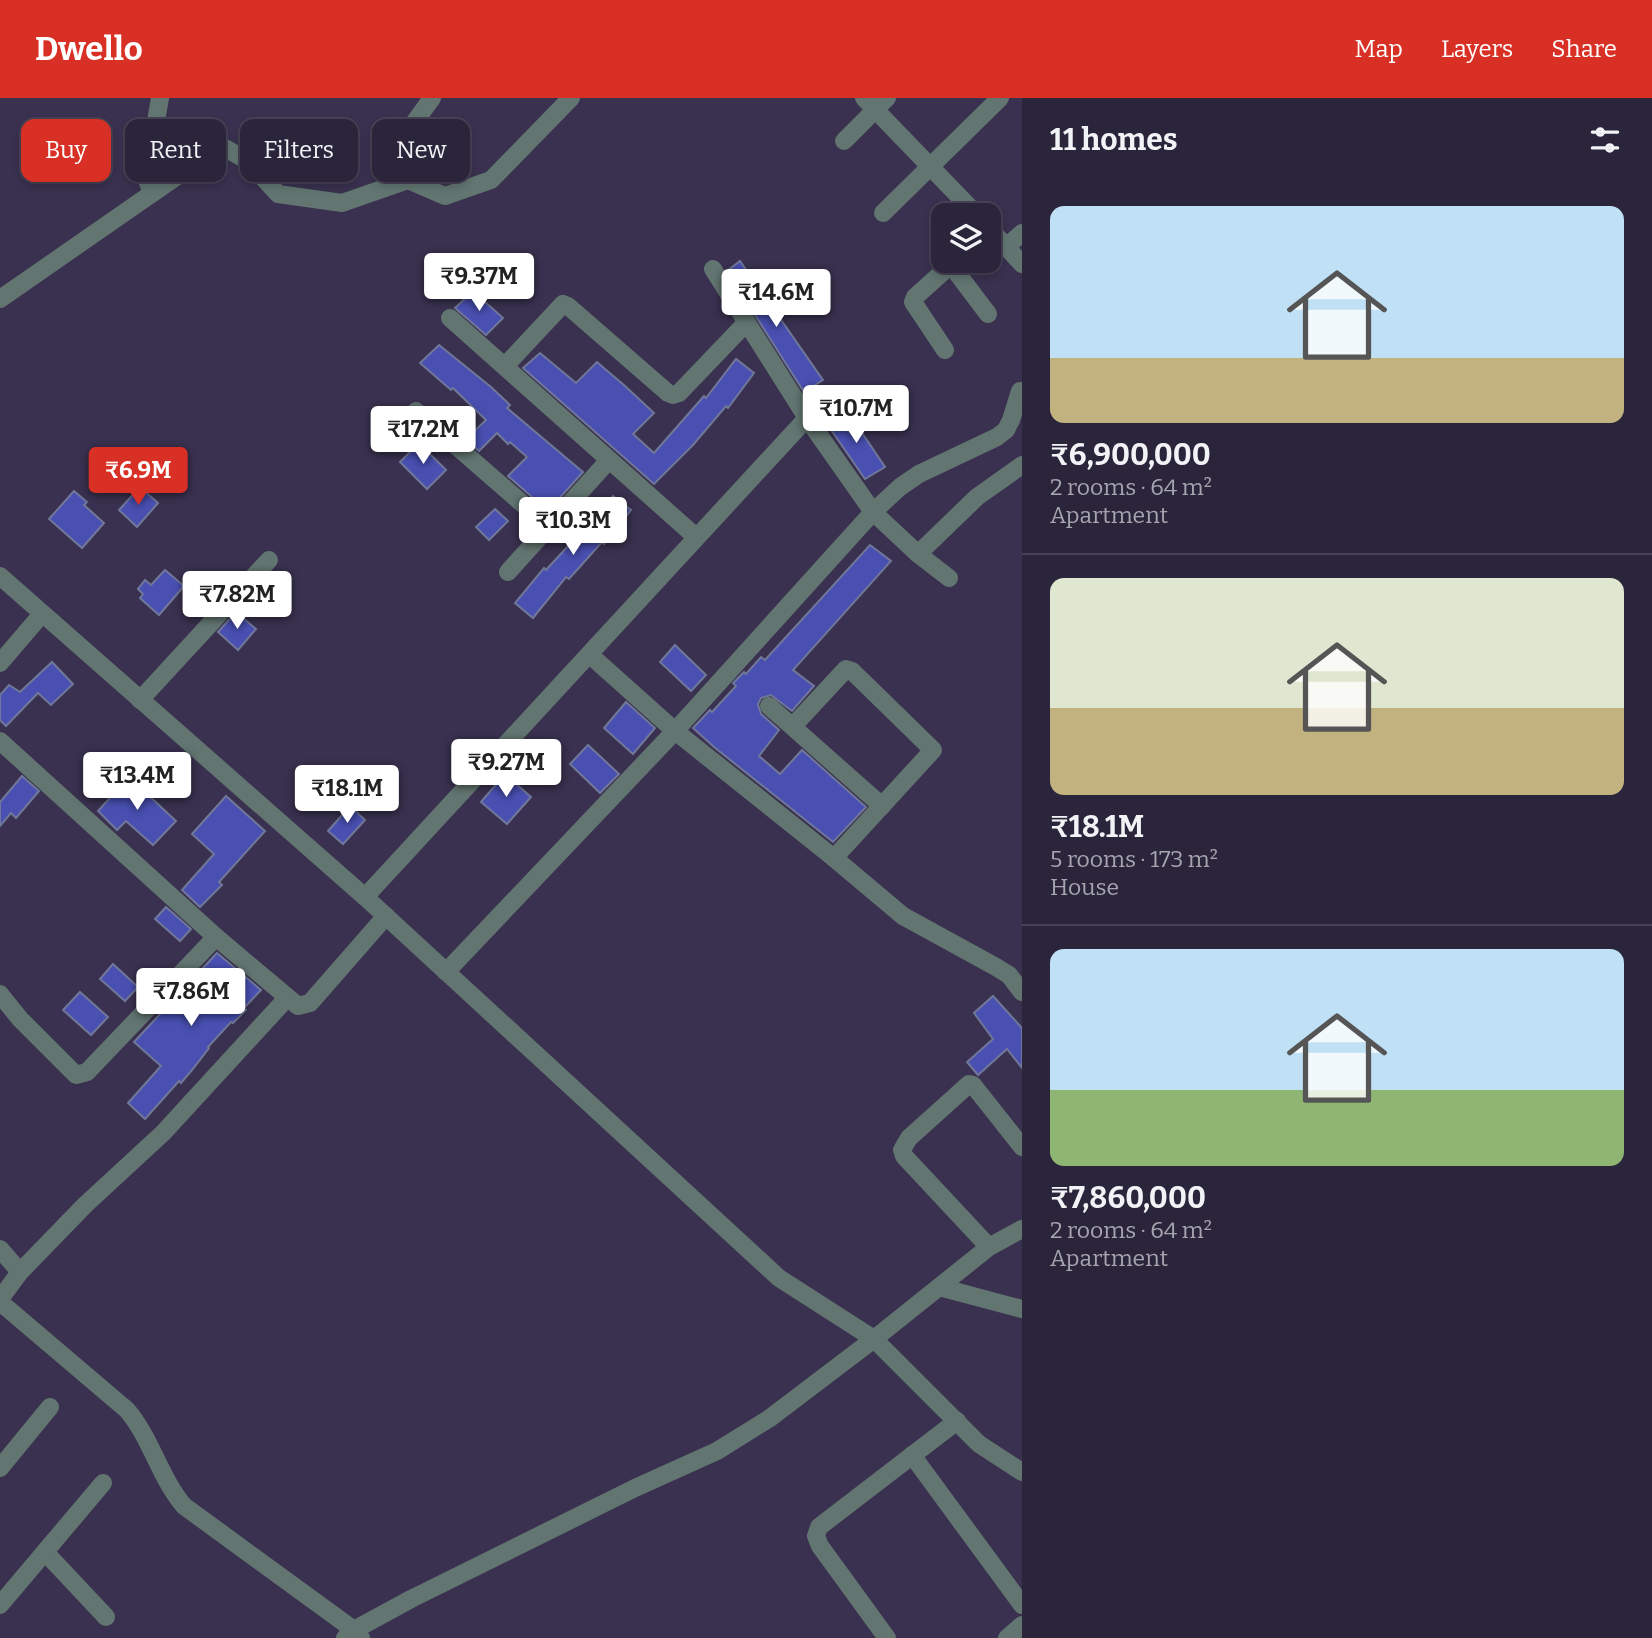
<!DOCTYPE html>
<meta charset="utf-8">
<style>
body{margin:0;font-family:Bitter,serif;background:#332d42;color:#f1f3f6;height:100vh;display:flex;flex-direction:column;font-size:26px;white-space:nowrap}
*{box-sizing:border-box;margin:0}
p{font-size:23px;color:#a6a5af}
.icon{flex:none;width:38px;height:38px;fill:none;stroke:currentColor;stroke-width:2;stroke-linecap:round;stroke-linejoin:round}
.map{position:relative;flex:1;overflow:hidden}
.panel{display:flex;flex-direction:column;background:#2b253b;width:630px}
.panel>*{flex:none}
.top-card{position:absolute;left:21px;top:21px;width:665px;height:63px;display:flex;gap:14px}
.fabs{position:absolute;left:931px;top:105px;display:grid;gap:14px}
.fabs a{display:grid;place-items:center;width:70px;height:70px;border-radius:14px;background:#2b253b;box-shadow:0 4px 10px #0003,0 0 0 2px #474255;font-size:35px}
.price{position:absolute;translate:-50% -60px;padding:0 16px;border-radius:7px;background:#fff;color:#222;font-size:23px;line-height:46px;filter:drop-shadow(0 2px 4px #0008)}
.price::after{content:'';position:absolute;left:50%;top:42px;width:21px;height:16px;margin-left:-10px;background:inherit;clip-path:polygon(0 0,100% 0,50% 100%)}
.price.active{background:#d93025;color:#fff}
ul{padding:0;list-style:none}
li{display:grid;align-content:center;gap:14px;height:371px;padding:0 28px}
li+li{border-top:2px solid #474255}
li span{display:grid;place-items:center;height:217px;border-radius:14px;color:#555}
li>.icon{margin-inline-start:auto}
span .icon{width:126px;height:126px;fill:#fffc;stroke-width:1}
li b{font-size:30px}
h2{display:flex;justify-content:space-between;align-items:center;height:84px;padding:0 28px;font-size:30px}
.chip{padding:0 24px;border-radius:14px;background:#2b253b;box-shadow:0 4px 10px #0003,0 0 0 2px #474255;font-size:24px;line-height:63px}
.chip.active{background:#d93025;color:#fff}
header{display:flex;align-items:center;gap:42px;box-sizing:border-box;height:98px;padding:0 35px;background:#d93025;color:#fff}
header strong{font-size:33px}
nav{display:flex;gap:38px;margin-inline-start:auto;font-size:24px}
main{display:flex;flex:1;min-height:0}
.map>svg:first-child{display:block}
</style>
<header>
<strong>Dwello</strong>
<nav><a>Map</a><a>Layers</a><a>Share</a></nav>
</header>
<main>
<div class="map">
<svg width="1022" height="1540" viewBox="0 0 1022 1540">
<rect width="100%" height="100%" fill="#39314f"/>
<!-- building -->
<g fill="#4950b2" stroke="#707799" stroke-width="2">
<path d="M740 163 823 282 804 294 727 173Z"/>
<path d="M473 193 503 220 486 237 455 210Z"/>
<path d="M439 247 491 289 510 307 507 310 583 374 548 413 508 378 527 359 510 344 508 346 497 335 479 353 466 341 486 322 453 290 451 292 420 265Z"/>
<path d="M540 255 576 285 597 264 625 288 654 315 633 336 654 355 704 298 706 300 736 261 754 275 728 310 726 308 693 347 654 386 523 270Z"/>
<path d="M846 311 885 369 865 381 827 326Z"/>
<path d="M419 345 446 372 427 391 400 364Z"/>
<path d="M140 389 158 405 137 429 119 412Z"/>
<path d="M74 393 87 404 84 407 104 425 82 450 49 421Z"/>
<path d="M613 398 631 412 604 446 602 444 569 481 566 479 533 520 515 505 544 470 546 472 580 435 582 437Z"/>
<path d="M495 411 508 423 489 442 476 429Z"/>
<path d="M870 447 891 463 793 572 814 588 792 613 771 597 761 600 758 606 761 616 779 632 759 658 780 676 802 652 866 709 833 744 714 649 693 630 710 612 712 614 736 588 733 585 744 574 746 576 761 559 765 562Z"/>
<path d="M165 472 184 488 159 517 140 500 143 496 138 491 145 482 151 487Z"/>
<path d="M236 514 256 531 238 552 218 534Z"/>
<path d="M675 547 706 577 691 593 660 564Z"/>
<path d="M52 564 73 586 51 607 38 595 6 628 0 622V597L9 587 20 594Z"/>
<path d="M626 604 655 630 633 656 604 630Z"/>
<path d="M588 647 619 676 600 695 570 666Z"/>
<path d="M505 676 531 699 507 726 481 704Z"/>
<path d="M22 678 39 693 16 720 11 715 0 728V704Z"/>
<path d="M129 679 176 723 153 747 126 723 117 732 98 713Z"/>
<path d="M226 698 265 733 219 784 222 787 200 809 182 792 214 756 192 736Z"/>
<path d="M350 708 365 722 343 746 328 733Z"/>
<path d="M166 809 191 831 180 843 155 821Z"/>
<path d="M217 855 261 892 244 910 246 912 233 925 231 924 208 949 209 950 192 972 181 985 179 983 145 1021 128 1005 161 968 134 944Z"/>
<path d="M113 866 138 889 125 903 100 881Z"/>
<path d="M80 894 108 919 91 937 63 912Z"/>
<path d="M993 898 1022 930V970L1007 951 978 977 967 964 993 941 974 915Z"/>
</g>
<g fill="none" stroke-linecap="round" stroke-linejoin="round">
<!-- minor -->
<g stroke="#627570" stroke-width="18">
<path d="M432 0 414 25 408 82 445 98 491 82 571 0"/>
<path d="M864 0 977 117"/>
<path d="M844 43 887 0"/>
<path d="M152 95 144 74 152 46 160 0"/>
<path d="M883 115 1000 0"/>
<path d="M989 130 1022 166"/>
<path d="M1006 149 1022 135"/>
<path d="M951 167 988 216"/>
<path d="M713 171 807 320 873 414 918 456 949 480"/>
<path d="M0 201 206 58 225 50 248 63 278 96 342 105 408 82"/>
<path d="M450 220 696 439"/>
<path d="M945 252 913 204 915 199 955 163"/>
<path d="M505 268 563 206 568 208 668 295 673 297 679 295 747 224"/>
<path d="M416 313 548 428"/>
<path d="M918 456 977 399 1022 367"/>
<path d="M508 474 609 362"/>
<path d="M0 478 365 799 779 1180 874 1241 979 1346 1022 1374"/>
<path d="M590 557 675 633 834 760 903 818 996 869 1009 877 1022 894"/>
<path d="M0 565 41 517"/>
<path d="M140 602 269 462"/>
<path d="M769 608 882 708"/>
<path d="M793 628 846 571 852 573 933 652 834 760"/>
<path d="M0 643 216 839 298 908 310 905 386 818"/>
<path d="M365 799 807 320"/>
<path d="M446 874 675 633 873 414 900 389 919 376 997 339 1006 332 1011 322 1020 293"/>
<path d="M0 896 20 921 76 977 87 974 216 839"/>
<path d="M989 1149 904 1058 902 1052 909 1040 969 986 973 987 1022 1049"/>
<path d="M0 1151 20 1174"/>
<path d="M939 1189 1022 1211"/>
<path d="M0 1201 20 1174 85 1107 163 1035 287 900"/>
<path d="M0 1204 127 1312C151 1340 160 1380 184 1408L354 1532 361 1540"/>
<path d="M912 1357 1022 1507"/>
<path d="M0 1370 50 1309"/>
<path d="M45 1454 106 1519"/>
<path d="M0 1507 103 1385"/>
<path d="M345 1540 354 1532 411 1501 635 1390 717 1353 770 1320 874 1241 989 1149 1022 1131"/>
<path d="M887 1540 820 1448 816 1438 819 1429 957 1323"/>
<path d="M1007 1540 1022 1527"/>
</g>
</g>
</svg>
<div class="fabs">
<a><svg class="icon" aria-label="layers" viewBox="0 0 24 24"><path d="M12 4l9 5-9 5-9-5zM3 14l9 5 9-5"/></svg></a>
</div>
<b class="price" style="left:479px;top:215px">₹9.37M</b>
<b class="price" style="left:776px;top:231px">₹14.6M</b>
<b class="price" style="left:856px;top:347px">₹10.7M</b>
<b class="price" style="left:423px;top:368px">₹17.2M</b>
<b class="price active" style="left:138px;top:409px">₹6.9M</b>
<b class="price" style="left:573px;top:459px">₹10.3M</b>
<b class="price" style="left:237px;top:533px">₹7.82M</b>
<b class="price" style="left:506px;top:701px">₹9.27M</b>
<b class="price" style="left:137px;top:714px">₹13.4M</b>
<b class="price" style="left:347px;top:727px">₹18.1M</b>
<b class="price" style="left:191px;top:930px">₹7.86M</b>
<div class="top-card">
<a class="chip active">Buy</a>
<a class="chip">Rent</a>
<a class="chip">Filters</a>
<a class="chip">New</a>
</div>
</div>
<section class="panel">
<h2>11 homes<svg class="icon" aria-label="filters" viewBox="0 0 24 24"><path d="M4 7h16M4 17h16"/><circle cx="9" cy="7" r="2"/><circle cx="15" cy="17" r="2"/></svg></h2>
<ul>
<li><span style="background:linear-gradient(#bfe0f5 70%,#c2b280 0)"><svg class="icon" aria-label="home" viewBox="0 0 24 24"><path d="M3 11l9-7 9 7M6 9v11h12V9"/></svg></span><div><b>₹6,900,000</b><p>2 rooms · 64 m²</p><p>Apartment</p></div></li>
<li><span style="background:linear-gradient(#dfe7d0 60%,#c2b280 0)"><svg class="icon" aria-label="home" viewBox="0 0 24 24"><path d="M3 11l9-7 9 7M6 9v11h12V9"/></svg></span><div><b>₹18.1M</b><p>5 rooms · 173 m²</p><p>House</p></div></li>
<li><span style="background:linear-gradient(#bfe0f5 65%,#8fb573 0)"><svg class="icon" aria-label="home" viewBox="0 0 24 24"><path d="M3 11l9-7 9 7M6 9v11h12V9"/></svg></span><div><b>₹7,860,000</b><p>2 rooms · 64 m²</p><p>Apartment</p></div></li>
</ul>
</section>
</main>
